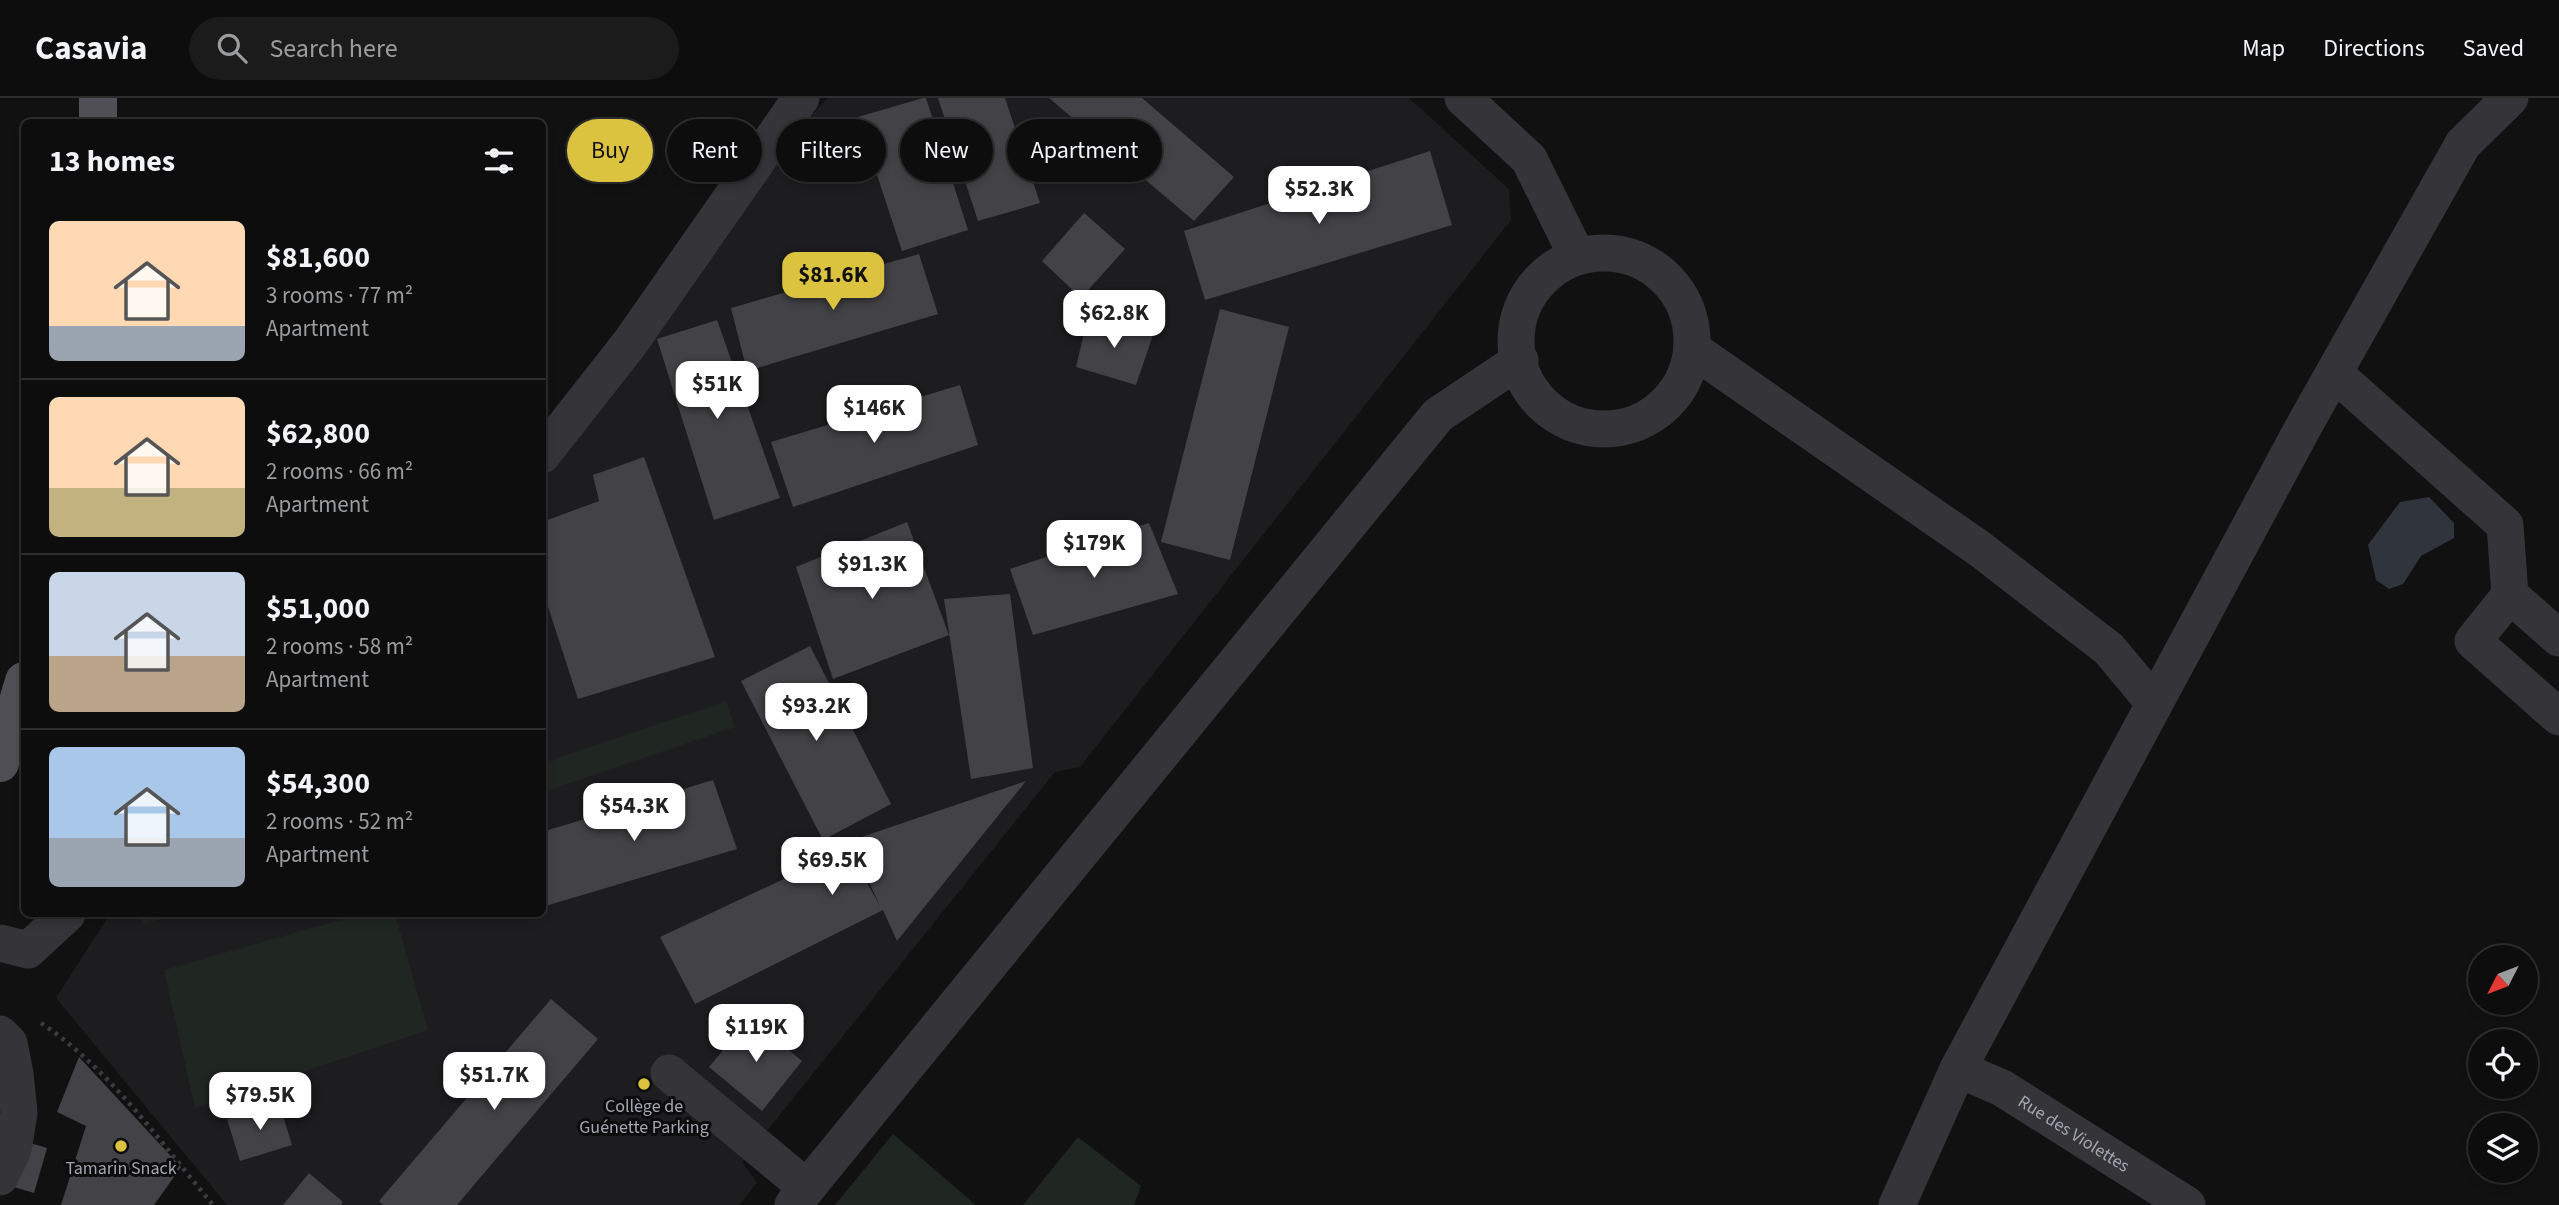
<!DOCTYPE html>
<meta charset="utf-8">
<style>
body{margin:0;font-family:"Source Sans 3",sans-serif;background:#1b1b1c;color:#f1f3f6;height:100vh;display:flex;flex-direction:column;font-size:26px;white-space:nowrap}
*{box-sizing:border-box;margin:0}
p{font-size:23px;color:#9a9c9e}
.icon{flex:none;width:38px;height:38px;fill:none;stroke:currentColor;stroke-width:2;stroke-linecap:round;stroke-linejoin:round}
.map{position:relative;flex:1;overflow:hidden}
.drawer{position:absolute;left:21px;top:21px;width:525px;height:798px;display:flex;flex-direction:column;background:#0d0d0e;border-radius:10px;box-shadow:0 4px 10px #0003,0 0 0 2px #2d2d2e}
.drawer>*{flex:none}
.banner{position:absolute;left:567px;top:21px;width:665px;height:63px;display:flex;gap:14px}
.needle{width:46px;rotate:228deg}
.fabs{position:absolute;left:2468px;top:847px;display:grid;gap:14px}
.fabs a{display:grid;place-items:center;width:70px;height:70px;border-radius:50%;background:#0d0d0e;box-shadow:0 4px 10px #0003,0 0 0 2px #2d2d2e;font-size:35px}
.price{position:absolute;translate:-50% -60px;padding:0 16px;border-radius:14px;background:#fff;color:#222;font-size:23px;line-height:46px;filter:drop-shadow(0 2px 4px #0008)}
.price::after{content:'';position:absolute;left:50%;top:42px;width:21px;height:16px;margin-left:-10px;background:inherit;clip-path:polygon(0 0,100% 0,50% 100%)}
.price.on{background:#dcc33f;color:#111}
ul{padding:0;list-style:none}
li{display:flex;align-items:center;gap:21px;height:175px;padding:0 28px}
li+li{border-top:2px solid #2d2d2e}
li span{display:grid;place-items:center;flex:none;width:196px;height:140px;border-radius:10px;color:#555}
li>.icon{margin-inline-start:auto}
span .icon{width:84px;height:84px;fill:#fffc;stroke-width:1}
li b{font-size:30px}
h2{display:flex;justify-content:space-between;align-items:center;height:84px;padding:0 28px;font-size:30px}
.pill{padding:0 24px;border-radius:32px;background:#0d0d0e;box-shadow:0 4px 10px #0003,0 0 0 2px #2d2d2e;font-size:24px;line-height:63px}
.pill.on{background:#dcc33f;color:#111}
header{display:flex;align-items:center;gap:42px;box-sizing:border-box;height:98px;padding:0 35px;background:#0d0d0e;border-bottom:2px solid #2d2d2e}
header strong{font-size:33px}
nav{display:flex;gap:38px;margin-inline-start:auto;font-size:24px}
.search{width:490px;height:63px;background:#1b1b1c;display:flex;align-items:center;gap:18px;box-sizing:border-box;padding:0 24px;border-radius:38px;color:#9a9c9e;font-size:26px}
.map>svg:first-child{display:block}
</style>
<header>
<strong>Casavia</strong>
<div class="search"><svg class="icon" aria-label="search" viewBox="0 0 24 24"><circle cx="10" cy="10" r="6"/><path d="M15 15l6 6"/></svg>Search here</div>
<nav><a>Map</a><a>Directions</a><a>Saved</a></nav>
</header>
<div class="map">
<svg width="2559" height="1107" viewBox="0 0 2559 1107">
<rect width="100%" height="100%" fill="#111112"/>
<!-- built -->
<path fill="#1d1d1f" d="M828 0H1409L1509 91 1511 122 1080 669 1055 674 742 1064 757 1085 739 1107H227L56 900 110 816H542L543 371 803 26Z"/>
<!-- green -->
<g fill="#202622">
<path d="M726 603 735 629 543 694V665Z"/>
<path d="M139 816H176L144 826Z"/>
<path d="M361 816H395L428 932 195 1010 164 872Z"/>
<path d="M893 1036 976 1107H835Z"/>
<path d="M1078 1039 1141 1088 1134 1107H1023Z"/>
</g>
<!-- water -->
<path fill="#30353d" d="M2429 399 2454 425V440L2421 458 2403 486 2389 491 2376 482 2368 447 2400 404Z"/>
<!-- building -->
<g fill="#434347">
<path d="M923 0H926L968 132 902 153 858 19Z"/>
<path d="M938 0H1005L1040 105 978 123Z"/>
<path d="M1049 0H1142L1234 79 1194 123Z"/>
<path d="M1430 53 1452 127 1205 202 1184 133Z"/>
<path d="M1084 115 1125 151 1081 200 1042 163Z"/>
<path d="M919 156 938 216 747 273 731 210Z"/>
<path d="M1220 211 1289 229 1230 462 1161 444Z"/>
<path d="M1088 218 1154 234 1136 287 1076 269Z"/>
<path d="M717 222 780 400 714 422 657 241Z"/>
<path d="M960 287 978 347 793 409 771 344Z"/>
<path d="M644 359 715 559 578 601 542 490V424L599 403 593 377Z"/>
<path d="M907 424 949 537 833 581 796 469Z"/>
<path d="M1149 425 1178 496 1033 537 1010 471Z"/>
<path d="M1010 496 1033 670 971 681 944 501Z"/>
<path d="M810 548 891 706 823 742 741 583Z"/>
<path d="M713 682 737 751 542 809V734Z"/>
<path d="M1026 683 897 843 883 812 695 906 660 839 848 751 880 808 850 743Z"/>
<path d="M551 901 598 941 457 1107H383L379 1103Z"/>
<path d="M750 920 802 963 762 1013 709 969Z"/>
<path d="M79 959 181 1069 154 1107H61L86 1028 57 1014Z"/>
<path d="M279 1005 292 1047 240 1063 227 1021Z"/>
<path d="M0 1036 47 1050 34 1095 0 1085Z"/>
<path d="M309 1075 343 1104 341 1107H283Z"/>
</g>
<g fill="none" stroke-linecap="round" stroke-linejoin="round">
<!-- path -->
<path stroke="#3b3b40" stroke-width="4.5" stroke-dasharray="3.5 5" stroke-linecap="butt" d="M41 925C110 971 160 1044 213 1107"/>
<!-- minor -->
<g stroke="#343439" stroke-width="37">
<path d="M1463 0 1529 61 1577 158"/>
<circle cx="1604" cy="243" r="88"/>
<path d="M1692 251 1980 451 2109 551 2154 605"/>
<path d="M2334 275 2505 427 2510 497 2473 543 2559 619"/>
<path d="M542 357 630 245 801 0"/>
<path d="M2510 497 2559 540"/>
<path d="M0 845 28 852 67 816"/>
<path d="M0 936 9 945 15 976 19 1015 13 1052 0 1079"/>
<path id="s1" d="M1958 971 2002 990 2187 1107"/>
<path d="M669 975 807 1090"/>
<path d="M793 1107 1438 317 1520 262"/>
<path d="M1897 1107 1958 971 2305 326 2463 46 2510 0"/>
</g>
<!-- major -->
<g stroke="#4f4f55" stroke-width="38">
<path d="M98 24V0"/>
<path d="M0 665 24 583"/>
</g>
</g>
<!-- markers -->
<g fill="#dcc33f" stroke="#0c0c0d" stroke-width="2.5">
<circle cx="644" cy="986" r="7"/>
<circle cx="121" cy="1048" r="7"/>
</g>
<g text-anchor="middle" stroke-width="6" stroke-linejoin="round" paint-order="stroke">
<!-- poi labels -->
<g font-size="18" fill="#a4a6b1" stroke="#0c0c0d">
<text x="644" y="1014">Collège de<tspan x="644" dy="21">Guénette Parking</tspan></text>
<text x="121" y="1076">Tamarin Snack</text>
</g>
<!-- street labels -->
<g font-size="18" fill="#a4a6b1" stroke="#0c0c0d">
<text dy="6" stroke="none"><textPath href="#s1" startOffset="133">Rue des Violettes</textPath></text>
</g>
</g>
</svg>
<div class="fabs">
<a><svg class="needle" viewBox="-14 -14 28 28"><path d="M0-13l5 13h-10z" fill="#e53935"/><path d="M0 13l5-13h-10z" fill="#9a9c9e"/></svg></a>
<a><svg class="icon" aria-label="locate" viewBox="0 0 24 24"><circle cx="12" cy="12" r="6"/><path d="M12 2v4M12 18v4M2 12h4M18 12h4"/></svg></a>
<a><svg class="icon" aria-label="layers" viewBox="0 0 24 24"><path d="M12 4l9 5-9 5-9-5zM3 14l9 5 9-5"/></svg></a>
</div>
<b class="price" style="left:1319px;top:128px">$52.3K</b>
<b class="price on" style="left:833px;top:214px">$81.6K</b>
<b class="price" style="left:1114px;top:252px">$62.8K</b>
<b class="price" style="left:717px;top:323px">$51K</b>
<b class="price" style="left:874px;top:347px">$146K</b>
<b class="price" style="left:1094px;top:482px">$179K</b>
<b class="price" style="left:872px;top:503px">$91.3K</b>
<b class="price" style="left:816px;top:645px">$93.2K</b>
<b class="price" style="left:634px;top:745px">$54.3K</b>
<b class="price" style="left:832px;top:799px">$69.5K</b>
<b class="price" style="left:756px;top:966px">$119K</b>
<b class="price" style="left:494px;top:1014px">$51.7K</b>
<b class="price" style="left:260px;top:1034px">$79.5K</b>
<div class="banner">
<a class="pill on">Buy</a>
<a class="pill">Rent</a>
<a class="pill">Filters</a>
<a class="pill">New</a>
<a class="pill">Apartment</a>
</div>
<section class="drawer">
<h2>13 homes<svg class="icon" aria-label="filters" viewBox="0 0 24 24"><path d="M4 7h16M4 17h16"/><circle cx="9" cy="7" r="2"/><circle cx="15" cy="17" r="2"/></svg></h2>
<ul>
<li><span style="background:linear-gradient(#ffd9b3 75%,#9aa5b1 0)"><svg class="icon" aria-label="home" viewBox="0 0 24 24"><path d="M3 11l9-7 9 7M6 9v11h12V9"/></svg></span><div><b>$81,600</b><p>3 rooms · 77 m²</p><p>Apartment</p></div></li>
<li><span style="background:linear-gradient(#ffd9b3 65%,#c2b280 0)"><svg class="icon" aria-label="home" viewBox="0 0 24 24"><path d="M3 11l9-7 9 7M6 9v11h12V9"/></svg></span><div><b>$62,800</b><p>2 rooms · 66 m²</p><p>Apartment</p></div></li>
<li><span style="background:linear-gradient(#c9d6e8 60%,#b9a48a 0)"><svg class="icon" aria-label="home" viewBox="0 0 24 24"><path d="M3 11l9-7 9 7M6 9v11h12V9"/></svg></span><div><b>$51,000</b><p>2 rooms · 58 m²</p><p>Apartment</p></div></li>
<li><span style="background:linear-gradient(#a9c7e8 65%,#9aa5b1 0)"><svg class="icon" aria-label="home" viewBox="0 0 24 24"><path d="M3 11l9-7 9 7M6 9v11h12V9"/></svg></span><div><b>$54,300</b><p>2 rooms · 52 m²</p><p>Apartment</p></div></li>
</ul>
</section>
</div>
